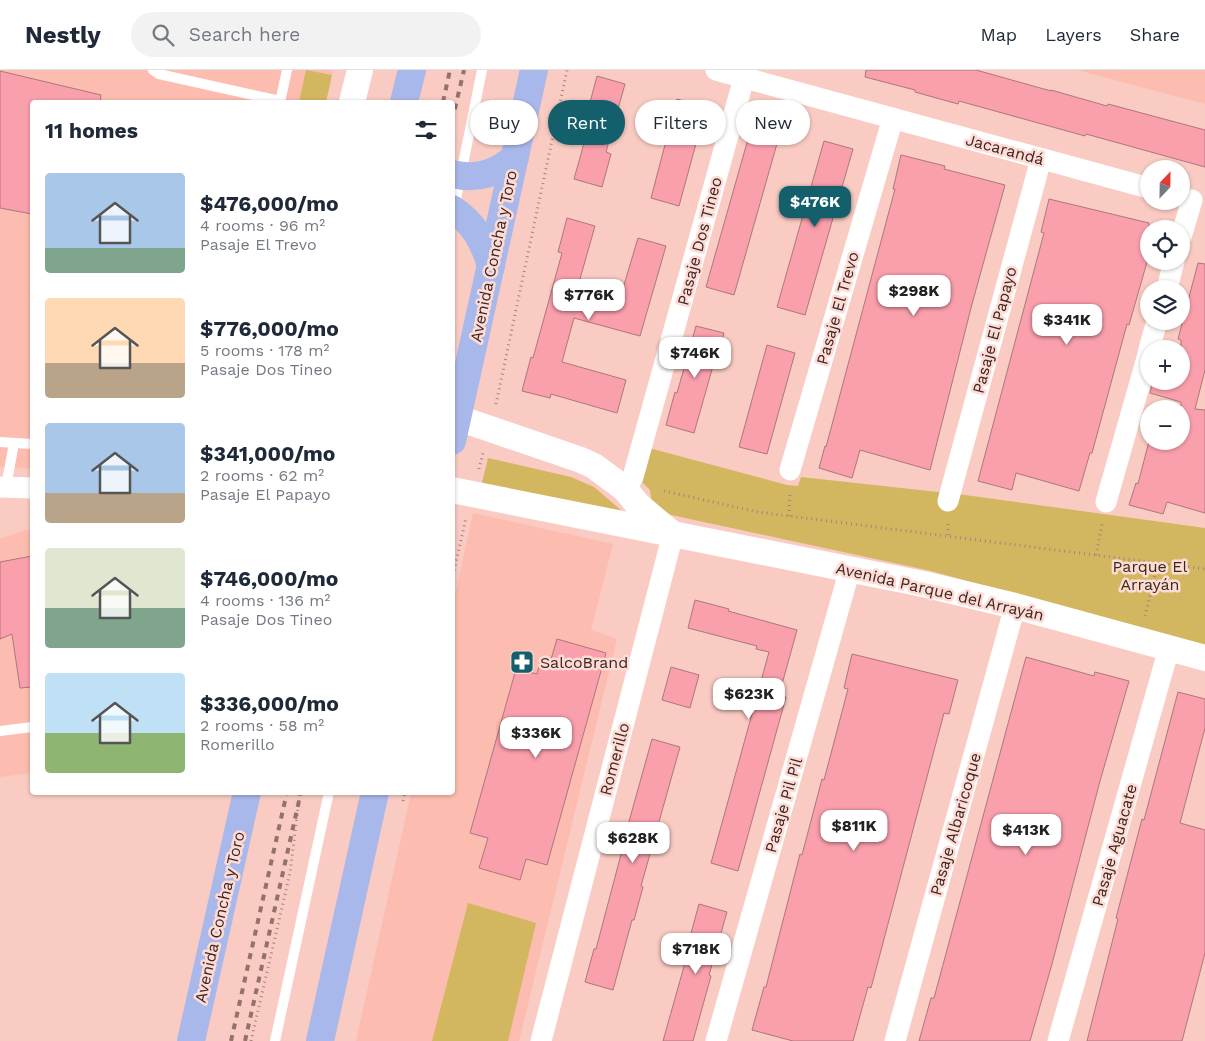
<!DOCTYPE html>
<meta charset="utf-8">
<style>
body{margin:0;font-family:"Work Sans",sans-serif;background:#f2f2f3;color:#1f2937;height:100vh;display:flex;flex-direction:column;font-size:19px;white-space:nowrap}
*{box-sizing:border-box;margin:0}
p{font-size:16px;color:#747a83}
.icon{flex:none;width:28px;height:28px;fill:none;stroke:currentColor;stroke-width:2;stroke-linecap:round;stroke-linejoin:round}
.map{position:relative;flex:1;overflow:hidden}
.side{position:absolute;left:30px;top:30px;width:425px;height:695px;display:flex;flex-direction:column;background:#fff;border-radius:5px;box-shadow:0 1px 4px #0004}
.side>*{flex:none}
.banner{position:absolute;left:470px;top:30px;width:475px;height:45px;display:flex;gap:10px}
.needle{width:32px;rotate:22deg}
.fabs{position:absolute;left:1140px;top:90px;display:grid;gap:10px}
.fabs a{display:grid;place-items:center;width:50px;height:50px;border-radius:50%;background:#fff;box-shadow:0 1px 4px #0004;font-size:25px}
.price{position:absolute;translate:-50% -42px;padding:0 11px;border-radius:10px;background:#fff;color:#222;font-size:16px;line-height:32px;filter:drop-shadow(0 1px 2px #0008)}
.price::after{content:'';position:absolute;left:50%;top:30px;width:15px;height:11px;margin-left:-8px;background:inherit;clip-path:polygon(0 0,100% 0,50% 100%)}
.price.active{background:#13606c;color:#fff}
ul{padding:0;list-style:none}
li{display:flex;align-items:center;gap:15px;height:125px;padding:0 15px}
li span{display:grid;place-items:center;flex:none;width:140px;height:100px;border-radius:5px;color:#555}
li>.icon{margin-inline-start:auto}
span .icon{width:60px;height:60px;fill:#fffc;stroke-width:1}
li b{font-size:21px}
h2{display:flex;justify-content:space-between;align-items:center;height:60px;padding:0 15px;font-size:21px}
.pill{padding:0 18px;border-radius:22px;background:#fff;box-shadow:0 1px 4px #0004;font-size:18px;line-height:45px}
.pill.active{background:#13606c;color:#fff}
header{display:flex;align-items:center;gap:30px;box-sizing:border-box;height:70px;padding:0 25px;background:#fff;border-bottom:1px solid #e0e1e3}
header strong{font-size:24px}
nav{display:flex;gap:28px;margin-inline-start:auto;font-size:18px}
.search{width:350px;height:45px;background:#f2f2f3;display:flex;align-items:center;gap:12px;box-sizing:border-box;padding:0 18px;border-radius:28px;color:#747a83;font-size:19px}
.map>svg:first-child{display:block}
</style>
<header>
<strong>Nestly</strong>
<div class="search"><svg class="icon" aria-label="search" viewBox="0 0 24 24"><circle cx="10" cy="10" r="6"/><path d="M15 15l6 6"/></svg>Search here</div>
<nav><a>Map</a><a>Layers</a><a>Share</a></nav>
</header>
<div class="map">
<svg width="1205" height="971" viewBox="0 0 1205 971">
<rect width="100%" height="100%" fill="#f9cbc2"/>
<!-- built -->
<g fill="#fcbcaf">
<path d="M0 0H333L326 32H32V399L0 397Z"/>
<path d="M1077 0H1205V34Z"/>
<path d="M473 443 613 474 591 560 617 569 519 971H356L411 723 452 722 453 534Z"/>
<path d="M25 460H32V703L0 707V469Z"/>
</g>
<!-- green -->
<g fill="#d3b660">
<path d="M306 0 332 5 326 32H299Z"/>
<path d="M649 378 787 415 798 416 801 407 965 425 1205 458V576L931 501 653 441 650 420 639 409Z"/>
<path d="M488 388 571 407 594 417 629 447 481 417Z"/>
<path d="M468 833 536 853 508 971H432Z"/>
</g>
<!-- building -->
<g fill="#fa9fac" stroke="#ac777d">
<path d="M866 0H976L1051 21V20L1107 36 1108 34 1205 60V97L1086 64 1085 66 959 31 958 34 915 22V20L865 7Z"/>
<path d="M0 1 101 25 100 32H32V144L0 138Z"/>
<path d="M597 6 625 14 606 82 611 84 602 117 574 109 593 41 588 40Z"/>
<path d="M677 29 706 37 679 136 651 128Z"/>
<path d="M754 48 782 56 734 225 706 217Z"/>
<path d="M824 71 853 79 805 245 777 237Z"/>
<path d="M901 85 945 96 944 99 1005 115 972 234 930 400 860 380 852 408 819 398 825 376 826 377 895 119H893Z"/>
<path d="M1049 129 1149 153V185L1129 255 1127 254 1092 383H1090L1079 421 1016 403 1012 420 978 411 1044 163 1041 162Z"/>
<path d="M567 148 595 156 576 223 618 235 638 168 666 176 640 266 574 248 562 292 626 310 617 343 551 324 550 328 522 321 531 287 533 288 562 183 558 182Z"/>
<path d="M1198 193 1205 194V300L1195 339 1205 340V443L1167 432 1163 444 1129 435 1136 413 1138 414 1149 371H1181V332L1150 323 1153 311H1181V270L1178 269Z"/>
<path d="M696 256 724 263 715 297 713 296 694 363 666 355 675 322 677 323Z"/>
<path d="M767 275 795 283 767 384 739 377Z"/>
<path d="M32 486V617L20 618 12 564 0 569V492Z"/>
<path d="M695 530 729 539 728 541 797 560 779 625 786 627 738 801 711 793 769 582 756 579 757 576 688 558Z"/>
<path d="M557 569 606 583 547 795 526 789 520 810 479 798 488 768 470 763 516 599 537 604 540 593 549 596Z"/>
<path d="M852 584 958 610 949 644 944 643 871 918 868 917 853 971H793L752 960 764 917H766L800 784 802 785 822 709 824 710 848 619 844 618Z"/>
<path d="M1026 587 1094 606 1095 602 1129 611 1100 711 1052 894 1030 971H919L931 928H934Z"/>
<path d="M671 597 699 605 690 638 662 630Z"/>
<path d="M1178 622 1205 629V658L1180 753 1205 760V883L1182 971H1087L1118 849 1116 848 1142 749 1144 750Z"/>
<path d="M652 669 680 677 641 816 643 817 634 850H632L613 920 585 912 594 879H596L624 773H623Z"/>
<path d="M699 834 727 842 709 905 711 906 693 971H663L692 868 690 867Z"/>
</g>
<g fill="none" stroke-linecap="round" stroke-linejoin="round">
<!-- path -->
<g stroke="#a7837c" stroke-width="3" stroke-dasharray="1 4" stroke-linecap="butt">
<path d="M496 334 567 0"/>
<path d="M479 399 483 383"/>
<path d="M664 421 758 442 1205 499"/>
<path d="M789 446 790 422"/>
<path d="M948 454V466"/>
<path d="M1096 485 1102 454"/>
<path d="M452 510 466 448"/>
<path d="M1145 546 1158 493"/>
<path d="M403 731 405 722"/>
<path d="M251 971 290 803 300 722"/>
</g>
<!-- service -->
<g stroke="#fff" stroke-width="10">
<path d="M153 0 159 4 280 31"/>
<path d="M280 32 287 0"/>
<path d="M454 139 482 0"/>
<path d="M0 372 32 374"/>
<path d="M6 417 14 373"/>
<path d="M0 661 32 657"/>
<path d="M275 971 329 722"/>
</g>
<!-- minor -->
<g stroke="#fff" stroke-width="21">
<path d="M716 0 1149 118"/>
<path d="M1181 167 1192 130"/>
<path d="M1167 219 1174 191"/>
<path d="M1149 279 1157 251"/>
<path d="M790 400 893 48"/>
<path d="M0 417 32 418"/>
<path d="M625 419 633 407 744 8"/>
<path d="M948 431 1041 89"/>
<path d="M1106 432 1149 281"/>
<path d="M541 971 673 464"/>
<path d="M716 971 850 499"/>
<path d="M895 971 1015 536"/>
<path d="M1058 971 1169 578"/>
</g>
<!-- tertiary -->
<g stroke="#fff" stroke-width="26">
<path d="M352 32 360 0"/>
<path d="M458 348 581 390 594 396 625 419 638 435 670 462"/>
<path d="M452 420 923 514 1015 536 1205 588"/>
</g>
<!-- primary -->
<g stroke="#a9b8eb" stroke-width="28">
<path d="M404 32 412 0"/>
<path d="M452 104C476 110 497 104 515 87"/>
<path d="M452 139C474 153 484 172 491 196"/>
<path d="M452 371 534 0"/>
<path d="M191 971 247 722"/>
<path d="M320 971 375 722"/>
</g>
<!-- rail -->
<g stroke="#93726c" stroke-width="4" stroke-dasharray="6 6" stroke-linecap="butt">
<path d="M443 32 450 0"/>
<path d="M452 51 464 0"/>
<path d="M231 971 287 722"/>
<path d="M245 971 301 722"/>
</g>
</g>
<!-- icons -->
<defs>
<g id="pharmacy-square" transform="scale(1.25)"><rect x="-9" y="-9" width="18" height="18" rx="4" fill="#13606c" stroke="#fedbd4"/><path d="M-2-6h4v4h4v4h-4v4h-4v-4h-4v-4h4Z" fill="#fff"/></g>
</defs>
<g fill-rule="evenodd">
<use href="#pharmacy-square" x="522" y="592"/>
</g>
<g text-anchor="middle" stroke-width="5" stroke-linejoin="round" paint-order="stroke">
<!-- street labels -->
<g font-size="16" fill="#3c2622" stroke="#fedbd4">
<text transform="translate(1005 79) rotate(15)" y="6">Jacarandá</text>
<text transform="translate(699 171) rotate(-75)" y="6">Pasaje Dos Tineo</text>
<text transform="translate(493 186) rotate(-78)" y="6">Avenida Concha y Toro</text>
<text transform="translate(837 238) rotate(-74)" y="6">Pasaje El Trevo</text>
<text transform="translate(994 260) rotate(-75)" y="6">Pasaje El Papayo</text>
<text transform="translate(940 521) rotate(13)" y="6">Avenida Parque del Arrayán</text>
<text transform="translate(614 689) rotate(-75)" y="6">Romerillo</text>
<text transform="translate(783 735) rotate(-74)" y="6">Pasaje Pil Pil</text>
<text transform="translate(955 754) rotate(-74)" y="6">Pasaje Albaricoque</text>
<text transform="translate(1114 775) rotate(-74)" y="6">Pasaje Aguacate</text>
<text transform="translate(219 847) rotate(-77)" y="6">Avenida Concha y Toro</text>
</g>
<!-- park labels -->
<g font-size="16" fill="#332c19" stroke="#fedbd4">
<text x="1150" y="502">Parque El<tspan x="1150" dy="18">Arrayán</tspan></text>
</g>
<!-- poi labels -->
<g font-size="16" fill="#3c2622" stroke="#fedbd4" text-anchor="start">
<text x="540" y="598">SalcoBrand</text>
</g>
</g>
</svg>
<div class="fabs">
<a><svg class="needle" viewBox="-14 -14 28 28"><path d="M0-13l5 13h-10z" fill="#e53935"/><path d="M0 13l5-13h-10z" fill="#747a83"/></svg></a>
<a><svg class="icon" aria-label="locate" viewBox="0 0 24 24"><circle cx="12" cy="12" r="6"/><path d="M12 2v4M12 18v4M2 12h4M18 12h4"/></svg></a>
<a><svg class="icon" aria-label="layers" viewBox="0 0 24 24"><path d="M12 4l9 5-9 5-9-5zM3 14l9 5 9-5"/></svg></a>
<a>+</a>
<a>−</a>
</div>
<b class="price active" style="left:815px;top:158px">$476K</b>
<b class="price" style="left:914px;top:247px">$298K</b>
<b class="price" style="left:589px;top:251px">$776K</b>
<b class="price" style="left:1067px;top:276px">$341K</b>
<b class="price" style="left:695px;top:309px">$746K</b>
<b class="price" style="left:749px;top:650px">$623K</b>
<b class="price" style="left:536px;top:689px">$336K</b>
<b class="price" style="left:854px;top:782px">$811K</b>
<b class="price" style="left:1026px;top:786px">$413K</b>
<b class="price" style="left:633px;top:794px">$628K</b>
<b class="price" style="left:696px;top:905px">$718K</b>
<div class="banner">
<a class="pill">Buy</a>
<a class="pill active">Rent</a>
<a class="pill">Filters</a>
<a class="pill">New</a>
</div>
<section class="side">
<h2>11 homes<svg class="icon" aria-label="filters" viewBox="0 0 24 24"><path d="M4 7h16M4 17h16"/><circle cx="9" cy="7" r="2"/><circle cx="15" cy="17" r="2"/></svg></h2>
<ul>
<li><span style="background:linear-gradient(#a9c7e8 75%,#7fa58c 0)"><svg class="icon" aria-label="home" viewBox="0 0 24 24"><path d="M3 11l9-7 9 7M6 9v11h12V9"/></svg></span><div><b>$476,000/mo</b><p>4 rooms · 96 m²</p><p>Pasaje El Trevo</p></div></li>
<li><span style="background:linear-gradient(#ffd9b3 65%,#b9a48a 0)"><svg class="icon" aria-label="home" viewBox="0 0 24 24"><path d="M3 11l9-7 9 7M6 9v11h12V9"/></svg></span><div><b>$776,000/mo</b><p>5 rooms · 178 m²</p><p>Pasaje Dos Tineo</p></div></li>
<li><span style="background:linear-gradient(#a9c7e8 70%,#b9a48a 0)"><svg class="icon" aria-label="home" viewBox="0 0 24 24"><path d="M3 11l9-7 9 7M6 9v11h12V9"/></svg></span><div><b>$341,000/mo</b><p>2 rooms · 62 m²</p><p>Pasaje El Papayo</p></div></li>
<li><span style="background:linear-gradient(#dfe7d0 60%,#7fa58c 0)"><svg class="icon" aria-label="home" viewBox="0 0 24 24"><path d="M3 11l9-7 9 7M6 9v11h12V9"/></svg></span><div><b>$746,000/mo</b><p>4 rooms · 136 m²</p><p>Pasaje Dos Tineo</p></div></li>
<li><span style="background:linear-gradient(#bfe0f5 60%,#8fb573 0)"><svg class="icon" aria-label="home" viewBox="0 0 24 24"><path d="M3 11l9-7 9 7M6 9v11h12V9"/></svg></span><div><b>$336,000/mo</b><p>2 rooms · 58 m²</p><p>Romerillo</p></div></li>
</ul>
</section>
</div>
